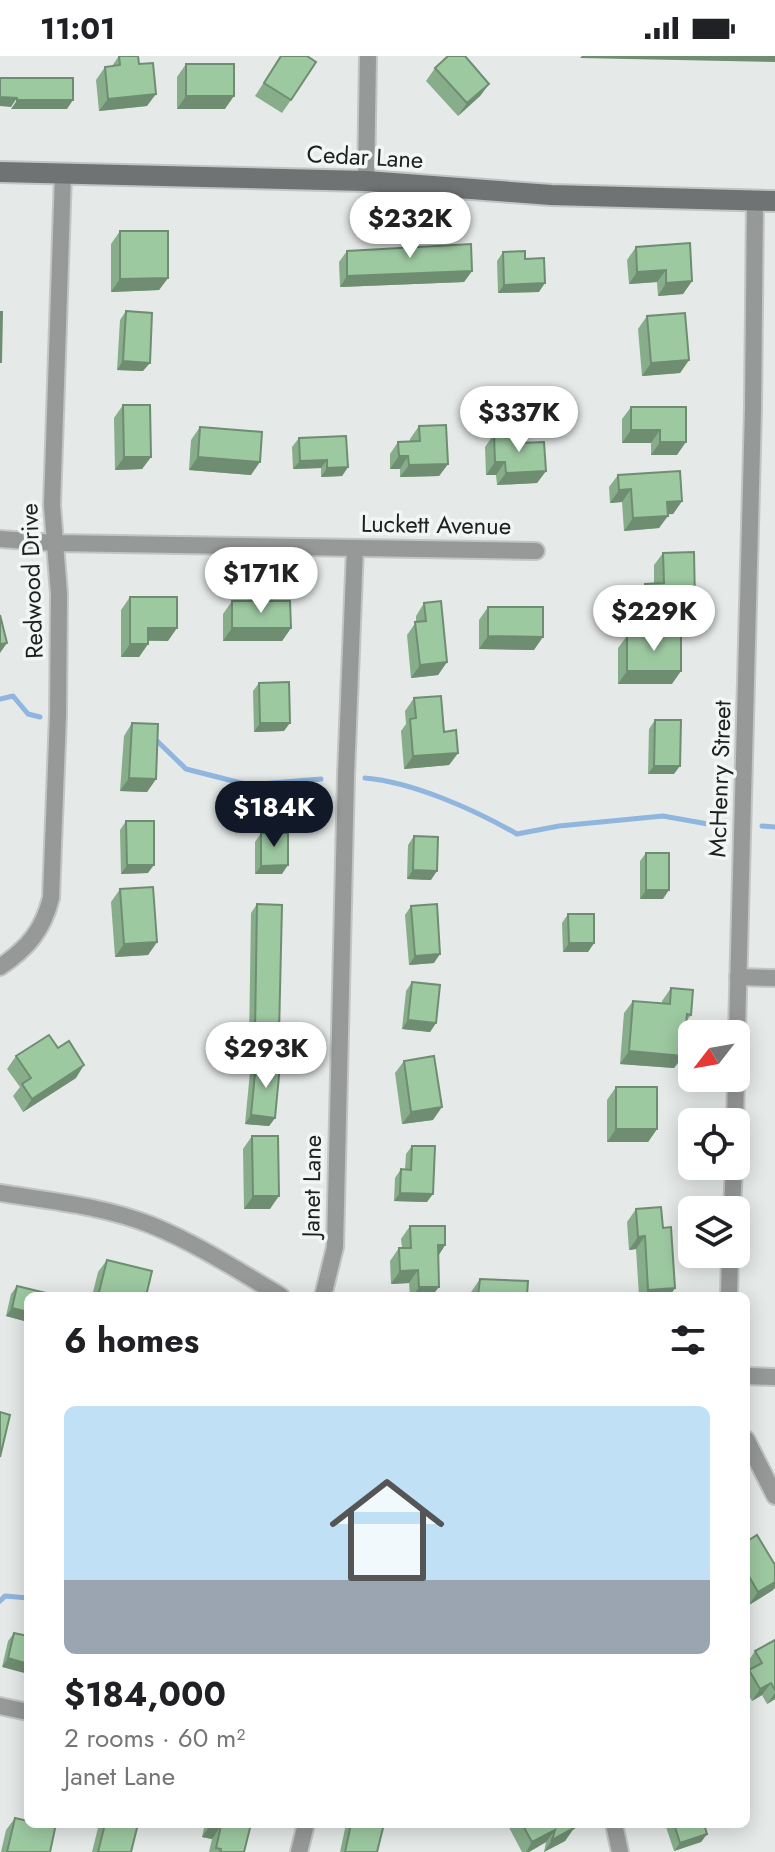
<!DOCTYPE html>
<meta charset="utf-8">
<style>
body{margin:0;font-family:Jost,sans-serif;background:#f6f6f6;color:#202124;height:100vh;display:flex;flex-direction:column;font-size:30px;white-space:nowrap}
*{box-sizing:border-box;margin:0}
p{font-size:26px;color:#757577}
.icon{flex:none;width:44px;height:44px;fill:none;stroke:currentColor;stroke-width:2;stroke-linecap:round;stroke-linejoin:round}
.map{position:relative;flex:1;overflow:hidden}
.sheet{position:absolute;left:24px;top:1236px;width:726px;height:536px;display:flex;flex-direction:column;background:#fff;border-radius:12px;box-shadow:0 4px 20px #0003}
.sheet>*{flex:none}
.needle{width:52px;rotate:239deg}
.buttons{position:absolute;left:678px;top:964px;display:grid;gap:16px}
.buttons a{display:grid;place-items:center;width:72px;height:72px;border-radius:12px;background:#fff;box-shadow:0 4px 20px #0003;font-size:40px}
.price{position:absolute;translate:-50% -68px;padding:0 18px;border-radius:28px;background:#fff;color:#222;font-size:26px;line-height:52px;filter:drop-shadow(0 2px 4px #0008)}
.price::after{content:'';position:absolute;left:50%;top:48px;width:24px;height:18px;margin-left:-12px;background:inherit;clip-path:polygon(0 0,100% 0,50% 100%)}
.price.on{background:#111827;color:#fff}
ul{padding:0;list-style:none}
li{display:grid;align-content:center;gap:16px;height:424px;padding:0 40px}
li+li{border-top:2px solid #e0e0e0}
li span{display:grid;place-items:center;height:248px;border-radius:12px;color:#555}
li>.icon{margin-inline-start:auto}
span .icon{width:144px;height:144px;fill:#fffc;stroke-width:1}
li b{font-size:34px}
h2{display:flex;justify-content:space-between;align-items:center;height:96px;padding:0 40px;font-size:34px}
.status{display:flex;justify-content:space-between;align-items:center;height:56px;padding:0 40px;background:#fff;direction:ltr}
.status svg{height:22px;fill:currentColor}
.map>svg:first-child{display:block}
</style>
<div class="status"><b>11:01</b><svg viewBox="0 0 49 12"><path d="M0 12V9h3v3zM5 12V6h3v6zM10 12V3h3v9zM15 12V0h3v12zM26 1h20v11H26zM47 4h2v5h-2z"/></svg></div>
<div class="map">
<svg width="775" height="1796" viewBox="0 0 775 1796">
<rect width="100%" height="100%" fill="#e5e9e8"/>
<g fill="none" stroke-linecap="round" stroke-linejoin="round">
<!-- stream -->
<g stroke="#90b5de" stroke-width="5">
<path d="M0 643 13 640 28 658 40 661"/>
<path d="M154 682 186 713 249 729 321 723"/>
<path d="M365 722C413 726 475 754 517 778L559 770 663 760 719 770"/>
<path d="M762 770 775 771"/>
<path d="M0 1545 5 1540 28 1542"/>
</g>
<!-- minor casing -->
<g stroke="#c1c5c4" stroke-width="20">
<g id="minor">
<path d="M366 125 368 0"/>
<path d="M0 483 55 487 536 495"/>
<path d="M0 911C28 892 43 874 51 842L58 659 59 538 52 449 63 118"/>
<path d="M738 921 775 922"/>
<path d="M736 1014 753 353 755 144"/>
<path d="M735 1066 736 1022"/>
<path d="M0 1137C51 1145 103 1150 151 1169 196 1187 239 1215 281 1240"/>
<path d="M732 1154 734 1110"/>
<path d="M323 1240 335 1191 346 719 355 492"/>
<path d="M729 1240 730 1198"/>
<path d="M746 1320 775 1321"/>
<path d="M746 1383 775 1440"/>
<path d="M0 1650 28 1656"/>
<path d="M614 1768 620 1796"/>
<path d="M299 1796 306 1768"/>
</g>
</g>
<!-- secondary casing -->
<g stroke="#c1c5c4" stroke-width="24">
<path id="secondary" d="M0 116 366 125 551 139 775 145"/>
</g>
<!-- minor -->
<use href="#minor" stroke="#979999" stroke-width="16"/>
<!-- secondary -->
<use href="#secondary" stroke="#707373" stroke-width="20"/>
</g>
<!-- wall -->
<g fill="#87ad8a">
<path d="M119 0 139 8 147 50 99 55 96 24 105 11 112 10Z"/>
<path d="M281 0 291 44 282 57 255 40Z"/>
<path d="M186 8 225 53H177V21Z"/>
<path d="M435 12 489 28 480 40 458 60 426 25Z"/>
<path d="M120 175 168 222 159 234 111 236V188Z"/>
<path d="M636 191 692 225 683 238 658 240 657 226 629 228 627 204Z"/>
<path d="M347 195 472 215 464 226 340 231 339 206Z"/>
<path d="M503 196 525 203 539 236 498 237 497 205Z"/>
<path d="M126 255 143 315 117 314 120 264Z"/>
<path d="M647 260 689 304 680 317 642 320 638 273Z"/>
<path d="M123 349 151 401 142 413 115 414 114 362Z"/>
<path d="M631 351H686L677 399H651V387H622V363Z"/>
<path d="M419 370 448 408 439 420 400 421V413H390V398L398 386 410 385V383Z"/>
<path d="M200 371 251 419 189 414 191 384Z"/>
<path d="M494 378 520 387 546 415 537 427 497 429 496 419H486L485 391Z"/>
<path d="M299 382 348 411 342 420 321 421V412L293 413 292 391Z"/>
<path d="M618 419 682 445 673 458H668L659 472 624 475 622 446 610 447 609 431Z"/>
<path d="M663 497 687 560 636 562V541L645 528H654V509Z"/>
<path d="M130 541 168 585H148V588L139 601H121V554Z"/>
<path d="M232 545 291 572 282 585H223V558Z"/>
<path d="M424 547 447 606 438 619 411 622 407 579 416 566V560Z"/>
<path d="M488 551 534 594 479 593V564Z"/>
<path d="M627 580 672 628H618V592Z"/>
<path d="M259 627 284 675 254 676 253 635Z"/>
<path d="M414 642 444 676 458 697 449 709 404 713 401 675 406 668 405 655Z"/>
<path d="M655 664 674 718H648L649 673Z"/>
<path d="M132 667 156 723 147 736 120 735 124 680Z"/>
<path d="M126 765 148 817 121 818 120 774Z"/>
<path d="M261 777 282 818H255V786Z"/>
<path d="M414 780 431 824 407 823 408 789Z"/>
<path d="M646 797 663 843H640V805Z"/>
<path d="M120 833 157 886 148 899 115 901 111 846Z"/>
<path d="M257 848 279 978 273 986 249 985 251 857Z"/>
<path d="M411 850 434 907 409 909 405 859Z"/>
<path d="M568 858 594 887 588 896H563L562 867Z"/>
<path d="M412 926 436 967 430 976 402 973 406 935Z"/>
<path d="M671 932 691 959 686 966 683 1000 674 1012 620 1008 624 957 633 945 662 947V945Z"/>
<path d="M16 1000 76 1022 23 1056 13 1040 20 1031 7 1013Z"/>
<path d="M404 1005 433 1064 402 1068 395 1017Z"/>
<path d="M256 1007 275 1062 269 1070 245 1068 250 1016Z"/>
<path d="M616 1031 657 1073 648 1086H607V1044Z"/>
<path d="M252 1080 270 1153H244L243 1093Z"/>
<path d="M412 1090 427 1146 394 1145 395 1122 401 1113 405 1114 406 1098Z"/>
<path d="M636 1153 670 1240H639L636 1193 629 1194 627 1166Z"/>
<path d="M410 1170 445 1189 438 1200 432 1240H410L409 1227 391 1228 390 1205 399 1192H402L401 1183Z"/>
<path d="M107 1204 146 1240H92L98 1216Z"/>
<path d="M480 1223 527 1240H471V1236Z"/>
<path d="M17 1230 28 1240V1266L6 1260 11 1238Z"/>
<path d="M746 1480 773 1534 749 1549 746 1543Z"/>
<path d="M14 1577 28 1580 2 1611 8 1585Z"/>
<path d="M775 1584V1643L767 1648 762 1639 752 1645 746 1635V1619L750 1614 747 1607 755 1595Z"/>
<path d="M15 1762 50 1796H1L6 1774Z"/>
<path d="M101 1768H138L131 1796H92L98 1772Z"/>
<path d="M205 1768H251L244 1796H209L212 1783 202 1781Z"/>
<path d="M346 1768H396L394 1772 383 1770 377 1796H340Z"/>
<path d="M507 1768H572L574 1772 565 1785 544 1796 546 1786 529 1796H522Z"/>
<path d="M665 1768H704L707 1778 701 1786 674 1795Z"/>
</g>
<!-- shaded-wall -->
<g fill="#6e8d71">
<path d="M582 0H775V6L580 2Z"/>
<path d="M489 28 480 40 458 60 467 47Z"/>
<path d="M156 38 147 50 99 55 108 43Z"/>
<path d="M186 40H234L225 53H177Z"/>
<path d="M0 41 17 42 11 51 0 50Z"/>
<path d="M17 44H73L67 53H11Z"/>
<path d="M666 214 657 226 629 228 637 216Z"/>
<path d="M472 215 464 226 340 231 347 220Z"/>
<path d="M168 222 159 234 111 236 120 223Z"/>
<path d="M692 225 683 238 658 240 666 227Z"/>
<path d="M545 227 539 236 498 237 504 229Z"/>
<path d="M689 304 680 317 642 320 651 307Z"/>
<path d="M123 305 150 307 143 315 117 314Z"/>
<path d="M631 374H660L651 387H622Z"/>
<path d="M660 386H686L677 399H651Z"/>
<path d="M399 400H408L400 413H390Z"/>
<path d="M124 401H151L142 413 115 414Z"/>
<path d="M198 401 260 406 251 419 189 414Z"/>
<path d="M327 404 321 412 293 413 300 405Z"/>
<path d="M495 406H505L496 419H486Z"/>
<path d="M448 408 439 420 400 421 409 409Z"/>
<path d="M348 411 342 420 321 421 327 412Z"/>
<path d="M546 415 537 427 497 429 506 417Z"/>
<path d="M631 433 622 446 610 447 619 434Z"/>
<path d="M682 445 673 458 658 459 667 446Z"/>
<path d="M668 460 659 472 624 475 633 462Z"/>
<path d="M695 547 687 560 636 562 645 549Z"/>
<path d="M148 572H177L168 585 139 584Z"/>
<path d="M232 572H291L282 585H223Z"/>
<path d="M488 580 543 581 534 594 479 593Z"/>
<path d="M7 587 0 597V588Z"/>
<path d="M130 588H148L139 601H121Z"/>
<path d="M447 606 438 619 411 622 420 609Z"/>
<path d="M627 615H681L672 628H618Z"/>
<path d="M260 667H290L284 675 254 676Z"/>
<path d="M458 697 449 709 404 713 413 700Z"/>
<path d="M654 710H680L674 718H648Z"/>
<path d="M129 722 156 723 147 736 120 735Z"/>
<path d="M127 809H154L148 817 121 818Z"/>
<path d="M288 809 282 818H255L261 810Z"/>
<path d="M413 814 437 815 431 824 407 823Z"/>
<path d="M646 834H669L663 843H640Z"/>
<path d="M157 886 148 899 115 901 124 888Z"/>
<path d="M569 887H594L588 896H563Z"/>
<path d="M440 898 434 907 409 909 415 900Z"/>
<path d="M408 964 436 967 430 976 402 973Z"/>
<path d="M255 977 279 978 273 986 249 985Z"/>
<path d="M629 995 683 1000 674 1012 620 1008Z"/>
<path d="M84 1009 76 1022 23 1056 32 1043Z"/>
<path d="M442 1051 433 1064 402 1068 411 1056Z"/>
<path d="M251 1059 275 1062 269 1070 245 1068Z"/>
<path d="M616 1073H657L648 1086H607Z"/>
<path d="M400 1137 433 1138 427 1146 394 1145Z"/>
<path d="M253 1140H279L270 1153H244Z"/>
<path d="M645 1180 636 1193 629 1194 638 1181Z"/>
<path d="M438 1189H445L437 1202Z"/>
<path d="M418 1214 409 1227 391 1228 400 1215Z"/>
<path d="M419 1231H439L432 1240H413Z"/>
<path d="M675 1232 670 1240H644L648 1234Z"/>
<path d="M12 1252 28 1256V1266L6 1260Z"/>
<path d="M775 1526V1532L773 1534 749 1549 758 1536Z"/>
<path d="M8 1602 28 1608V1618L2 1611Z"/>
<path d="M771 1627 762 1639 752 1645 760 1633Z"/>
<path d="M775 1637V1643L767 1648Z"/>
<path d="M211 1768 221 1770 212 1783 202 1781Z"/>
<path d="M379 1768H396L394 1772Z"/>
<path d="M574 1772 565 1785 544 1796 552 1784Z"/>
<path d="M555 1774 546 1786 529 1796H526L532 1786Z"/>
<path d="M707 1778 701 1786 674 1795 680 1787Z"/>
</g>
<!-- building -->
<g fill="#9dc9a1" stroke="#6e8d71" stroke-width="2">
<path d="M119 0H138L139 8 153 7 156 38 108 43 105 11 120 9Z"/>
<path d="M281 0H307L316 6 291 44 264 27Z"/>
<path d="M448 0H465L489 28 467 47 435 12Z"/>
<rect x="186" y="8" width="48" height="32"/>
<path d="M0 22H73V44H17V42L0 41Z"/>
<path d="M120 175H168V222L120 223Z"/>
<path d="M690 187 692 225 666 227V214L637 216 636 191Z"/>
<path d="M471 188 472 215 347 220V195Z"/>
<path d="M525 195V203L544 202 545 227 504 229 503 196Z"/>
<path d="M126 255 152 257 150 307 123 305Z"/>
<path d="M0 256H2L1 306H0Z"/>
<path d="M685 257 689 304 651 307 647 260Z"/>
<path d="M123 349H150L151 401H124Z"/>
<path d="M631 351H686V386H660V374H631Z"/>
<path d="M446 369 448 408 409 409 408 400H399L398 386 420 385 419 370Z"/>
<path d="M200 371 262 376 260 406 198 401Z"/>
<path d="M519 377 520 387 544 386 546 415 506 417 505 406H495L494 378Z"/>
<path d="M346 380 348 411 327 412V404L300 405 299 382Z"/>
<path d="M680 415 682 445 667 446 668 460 633 462 631 433 619 434 618 419Z"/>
<path d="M694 496 695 547 645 549V528L664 527 663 497Z"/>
<path d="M130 541H177V572H148V588H130Z"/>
<path d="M232 545H290L291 572H232Z"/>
<path d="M441 545 447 606 420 609 415 566 426 565 424 547Z"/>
<path d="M488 551H543V581L488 580Z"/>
<path d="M0 559 7 587 0 588Z"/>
<path d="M681 579V615H627V580Z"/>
<path d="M289 626 290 667H260L259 627Z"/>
<path d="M441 640 444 676 456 674 458 697 413 700 410 663 416 662 414 642Z"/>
<path d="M655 664H681L680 710H654Z"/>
<path d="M132 667 158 668 156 723 129 722Z"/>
<path d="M126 765H154V809H127Z"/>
<path d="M261 777H288V809L261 810Z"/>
<path d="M414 780 438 781 437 815 413 814Z"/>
<rect x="646" y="797" width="23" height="37"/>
<path d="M153 831 157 886 124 888 120 833Z"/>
<path d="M257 848 282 849 279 978 255 977Z"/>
<path d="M437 848 440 898 415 900 411 850Z"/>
<path d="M568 858H594V887H569Z"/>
<path d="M412 926 440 929 436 967 408 964Z"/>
<path d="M671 932 693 934 691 959 687 958 683 1000 629 995 633 945 670 948Z"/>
<path d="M49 979 58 992 69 985 84 1009 32 1043 22 1028 31 1022 16 1000Z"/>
<path d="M434 1000 442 1051 411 1056 404 1005Z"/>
<path d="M256 1007 280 1009 275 1062 251 1059Z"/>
<rect x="616" y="1031" width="41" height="42"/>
<path d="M252 1080H278L279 1140H253Z"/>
<path d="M412 1090H435L433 1138 400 1137 401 1113 411 1114Z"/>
<path d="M661 1151 663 1172 671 1171 675 1232 648 1234 645 1180 638 1181 636 1153Z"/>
<path d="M410 1170H445V1189H438L439 1231H419L418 1214 400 1215 399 1192H411Z"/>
<path d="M107 1204 152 1215 146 1240H98Z"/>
<path d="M480 1223 528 1225 527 1240H478Z"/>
<path d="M17 1230 50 1238 49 1240H28V1256L12 1252Z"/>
<path d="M0 1356 10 1359 0 1401Z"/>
<path d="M757 1479 775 1509V1526L758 1536 746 1515V1480L749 1484Z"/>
<path d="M14 1577 28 1580V1608L8 1602Z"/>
<path d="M775 1584V1634L771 1627 760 1633 749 1614 762 1607 755 1595Z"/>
<path d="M15 1762 28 1765V1768H56L50 1796H7Z"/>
<path d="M105 1768H138L131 1796H98Z"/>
<path d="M212 1768H251L244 1796H220L221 1793 216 1792 221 1770Z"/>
<path d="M351 1768H384L377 1796H345Z"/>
<path d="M522 1768H572L574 1772 552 1784 555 1774 532 1786Z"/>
<path d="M674 1768H704L707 1778 680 1787Z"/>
</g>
<g text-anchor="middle" stroke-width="7" stroke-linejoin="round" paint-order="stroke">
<!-- street labels -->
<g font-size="24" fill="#1e1f1f" stroke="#f2f6f5">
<text transform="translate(365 101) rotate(3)" y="8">Cedar Lane</text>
<text transform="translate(436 469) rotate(1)" y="8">Luckett Avenue</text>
<text transform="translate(32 525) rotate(-92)" y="8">Redwood Drive</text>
<text transform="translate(720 723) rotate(-88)" y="8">McHenry Street</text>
<text transform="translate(312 1130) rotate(-89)" y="8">Janet Lane</text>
</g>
</g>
</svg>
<div class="buttons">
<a><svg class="needle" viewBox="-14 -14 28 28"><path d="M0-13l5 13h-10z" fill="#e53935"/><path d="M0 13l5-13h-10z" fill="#757577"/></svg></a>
<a><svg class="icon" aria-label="locate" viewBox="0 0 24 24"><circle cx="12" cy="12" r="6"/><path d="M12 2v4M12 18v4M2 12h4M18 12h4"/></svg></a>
<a><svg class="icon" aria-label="layers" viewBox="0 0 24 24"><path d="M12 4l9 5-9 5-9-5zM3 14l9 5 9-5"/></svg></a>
</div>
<b class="price" style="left:410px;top:204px">$232K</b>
<b class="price" style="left:519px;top:398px">$337K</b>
<b class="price" style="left:261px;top:559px">$171K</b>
<b class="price" style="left:654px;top:597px">$229K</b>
<b class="price on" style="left:274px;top:793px">$184K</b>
<b class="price" style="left:266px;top:1034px">$293K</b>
<section class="sheet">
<h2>6 homes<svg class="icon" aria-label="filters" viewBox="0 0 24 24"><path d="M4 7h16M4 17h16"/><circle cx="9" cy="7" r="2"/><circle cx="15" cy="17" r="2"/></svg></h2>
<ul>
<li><span style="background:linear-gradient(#bfe0f5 70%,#9aa5b1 0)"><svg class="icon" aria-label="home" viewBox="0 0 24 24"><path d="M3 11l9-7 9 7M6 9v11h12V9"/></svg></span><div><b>$184,000</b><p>2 rooms · 60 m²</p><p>Janet Lane</p></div></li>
</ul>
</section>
</div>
